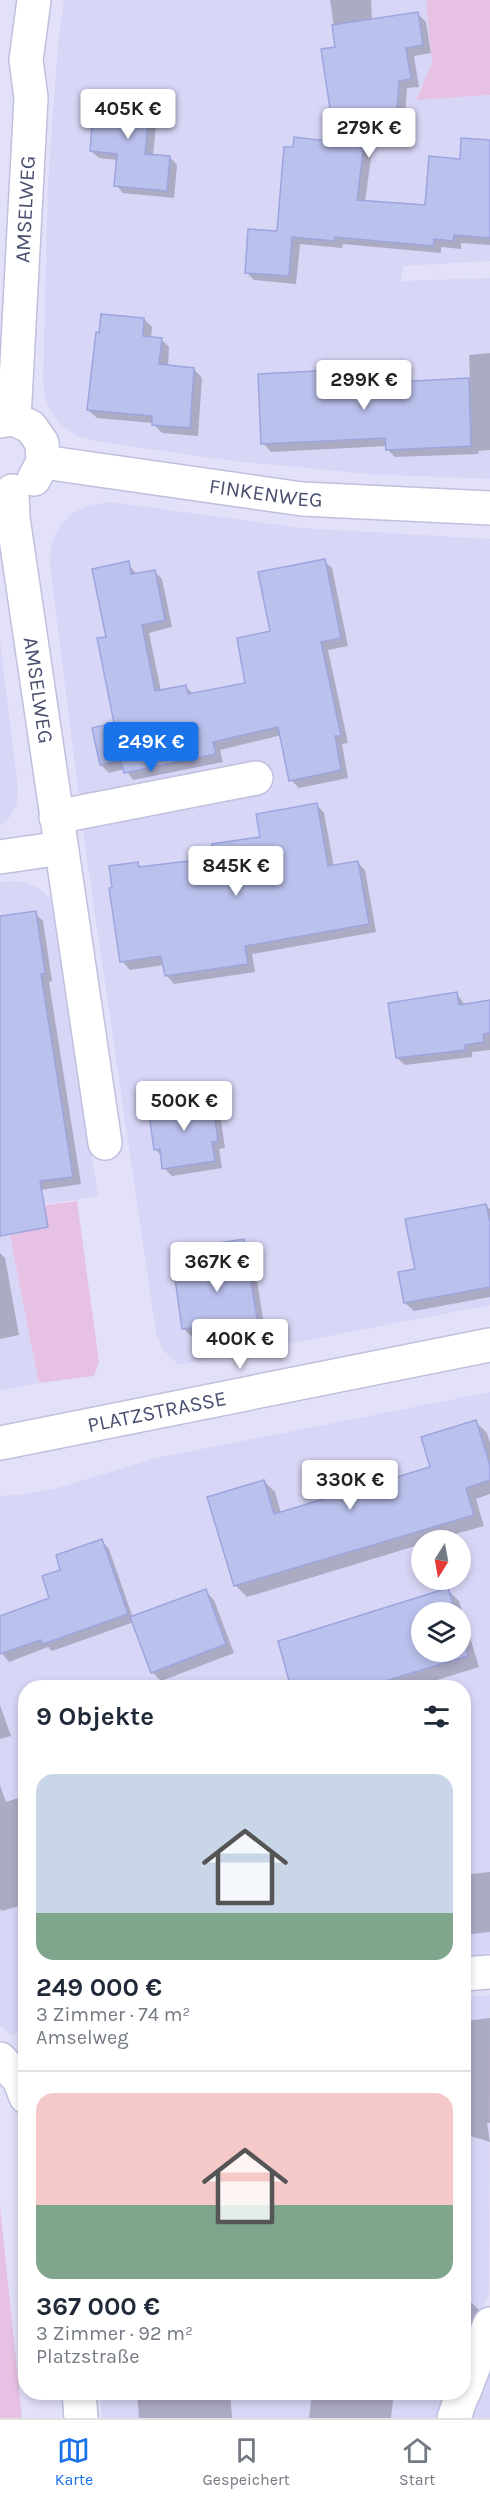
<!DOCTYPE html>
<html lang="de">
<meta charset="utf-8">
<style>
body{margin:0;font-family:Karla,sans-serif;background:#f2f2f3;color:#1f2937;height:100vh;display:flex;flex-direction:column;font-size:22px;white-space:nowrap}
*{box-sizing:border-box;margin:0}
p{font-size:20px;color:#747a83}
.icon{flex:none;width:33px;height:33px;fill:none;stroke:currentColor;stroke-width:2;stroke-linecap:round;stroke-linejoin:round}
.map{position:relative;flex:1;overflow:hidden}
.drawer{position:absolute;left:18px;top:1680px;width:453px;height:720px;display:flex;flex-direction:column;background:#fff;border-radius:24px;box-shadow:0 3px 9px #0003}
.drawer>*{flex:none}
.needle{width:39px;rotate:191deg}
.buttons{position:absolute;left:411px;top:1530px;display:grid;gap:12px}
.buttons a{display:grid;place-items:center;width:60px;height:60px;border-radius:50%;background:#fff;box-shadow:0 3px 9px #0003;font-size:30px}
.price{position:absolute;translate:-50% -51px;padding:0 14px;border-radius:6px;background:#fff;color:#222;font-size:20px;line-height:39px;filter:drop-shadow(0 2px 3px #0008)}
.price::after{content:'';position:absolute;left:50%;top:36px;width:18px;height:14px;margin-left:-9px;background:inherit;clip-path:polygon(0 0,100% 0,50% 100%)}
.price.selected{background:#1a73e8;color:#fff}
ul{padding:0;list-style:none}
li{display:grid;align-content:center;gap:12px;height:318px;padding:0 18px}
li+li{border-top:2px solid #e0e1e3}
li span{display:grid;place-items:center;height:186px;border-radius:18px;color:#555}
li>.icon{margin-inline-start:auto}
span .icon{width:108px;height:108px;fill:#fffc;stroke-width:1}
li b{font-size:26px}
h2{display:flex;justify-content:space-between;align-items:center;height:72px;padding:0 18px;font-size:26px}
.tab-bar{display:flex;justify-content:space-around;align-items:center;height:84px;border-top:2px solid #e0e1e3;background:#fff;font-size:16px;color:#747a83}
.tab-bar a{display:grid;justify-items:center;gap:3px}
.tab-bar .selected{color:#1a73e8}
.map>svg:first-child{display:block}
</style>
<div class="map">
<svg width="490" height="2418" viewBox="0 0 490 2418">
<rect width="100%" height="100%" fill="#e3e1fa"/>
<!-- residential -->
<g fill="#d8d6f6" fill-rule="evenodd">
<path d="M64 0H426L432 63 416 99 490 95V261L403 266 401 281 490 278V479L368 474 233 461 101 442 77 436 59 423 47 405 43 384 48 182 58 46Z"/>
<path d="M110 502 302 528 490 539V1305L179 1365 163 1350 156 1333 85 846 50 566 51 545 59 527 73 513 90 505Z"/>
<path d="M0 640 18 788 17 804 9 818 0 826Z"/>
<path d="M10 881 26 882 41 890 52 900 57 917 98 1196 5 1211 39 1383 0 1391V882Z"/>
<path d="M490 1392V1953L464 1957V1688H26L25 2032 11 2035 0 2026V1496L26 1494 61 1487 156 1458ZM422 1540H460V1580H422ZM422 1612H460V1652H422Z"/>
<path d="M490 1995 489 2292 464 2356V1997Z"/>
<path d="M490 2349V2418H462Z"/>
<path d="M100 2393H449L438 2418H102Z"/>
</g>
<!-- green -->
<g fill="#e6c1e3">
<path d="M426 0H490V95L416 100 432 63Z"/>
<path d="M77 1201 99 1362 94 1376 39 1383 5 1211Z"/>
<path d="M0 2206 22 2418H0Z"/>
</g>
<!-- shadow -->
<g fill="#0003" fill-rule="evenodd">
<path d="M330 0H371L372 21 418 14 426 22 431 53 414 56 419 87 407 88 403 146 373 143 365 202 426 207 461 161 490 142V245L461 243V249L441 247V253L343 244 342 248 300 244 296 284 254 280 246 272 279 233 337 143V49Z"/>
<path d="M150 96 158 104 153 156 170 157 177 165 174 198 123 193 116 185 118 160 99 158 91 151Z"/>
<path d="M144 319 152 327 151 338 161 339 169 347 168 367 194 369 202 378 198 436 162 433 153 423 97 418 88 410Z"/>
<path d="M490 353V450L478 451 479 454 395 457 387 449V446L271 452 263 443 336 372 344 380V386L470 380 469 355Z"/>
<path d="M324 561 332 568 348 646 328 650 348 743 342 744 348 778 299 788 291 780 282 735 220 750 223 762 133 780 125 769 109 773 101 765 116 725 108 638 128 563 137 575 154 571 162 579 172 627 149 633 161 691 185 686 193 694 247 684 272 633Z"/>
<path d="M316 804 324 813 334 867 357 862 365 870 376 932 252 954 255 972 174 984 166 975 164 965 130 970 122 961 137 863 142 868 216 859 262 839Z"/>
<path d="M35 913 43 921 52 981 49 982 81 1184 27 1192 0 1145V917Z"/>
<path d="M457 994 465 1005 490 1002V1050L472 1052V1057L405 1065 397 1058Z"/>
<path d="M211 1099 219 1107 225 1148 219 1149 222 1168 172 1176 164 1168 162 1156 155 1149Z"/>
<path d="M486 1205 490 1209V1297L414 1311 405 1303Z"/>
<path d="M244 1241 252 1249 268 1350 224 1357 216 1349 213 1334 192 1337 184 1329Z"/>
<path d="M0 1253 5 1258 19 1335 0 1339Z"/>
<path d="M476 1422 487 1433 490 1443V1494L476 1499 484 1526 434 1540H422V1544L247 1597 236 1586 264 1481 275 1492 281 1513 432 1468Z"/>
<path d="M102 1541 109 1549 133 1618 205 1591 214 1600 234 1653 161 1681 152 1672 134 1622 52 1651 48 1647 9 1662 0 1651V1617L51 1599 62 1571Z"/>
<path d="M448 1590 459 1601 479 1667 411 1688H293ZM422 1612H460V1652H422Z"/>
<path d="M0 1705 11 1736 0 1739Z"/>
<path d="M0 1785 6 1802 18 1798 26 1805V1904L2 1911 0 1909Z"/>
<path d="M490 1872V1932L464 1935V1875Z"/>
<path d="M490 2018V2123H487L490 2142 464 2134V2021Z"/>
<path d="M464 2300 472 2303 480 2311 471 2335 464 2332Z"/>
<path d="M137 2392H230L232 2418H139Z"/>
<path d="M312 2392H385L393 2401 391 2418H309Z"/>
</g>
<!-- building -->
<g fill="#bbc1ed" stroke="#9da5de" stroke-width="1.5">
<path d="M418 12 423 45 406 48 411 79 399 81 395 138 365 136 357 200 425 205 429 156 460 159 461 138 490 140V238L454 235 453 241 434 239 433 246 335 237 334 241 292 237 289 276 245 273 248 229 277 231 284 147H293L294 137 335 142 321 49 335 47 332 25Z"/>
<path d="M95 90 151 95 145 154 170 156 167 191 114 186 117 154 90 151Z"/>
<path d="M101 314 144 318 143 336 162 338 159 364 194 368 190 428 152 425V416L87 410 96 332 99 333Z"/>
<path d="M336 370 337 385 469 378 471 446 386 450 385 438 261 444 258 374Z"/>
<path d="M325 559 341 638 321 642 341 736H335L341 770 289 781 278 727 213 742 216 754 124 773 121 761 100 765 92 728 114 723 97 638 106 637 92 569 129 561 131 574 155 570 165 620 142 625 155 691 186 685 188 694 245 683 237 638 270 631 258 572Z"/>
<path d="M317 803 328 866 358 861 369 924 245 946 248 964 165 976 161 956 120 962 109 888H112L109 866 138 862 139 867 214 858 212 844 260 837 256 814Z"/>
<path d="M36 911 45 973 41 974 73 1177 40 1181 48 1227 0 1236V916Z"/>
<path d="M457 992 459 1005 490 1000V1033L483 1034 484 1042 465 1045V1050L396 1058 388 1003Z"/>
<path d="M212 1098 218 1141 212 1142 215 1161 162 1169 160 1149 154 1150 148 1107Z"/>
<path d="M486 1204 490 1223V1287L404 1303 398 1272 415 1269 405 1219Z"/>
<path d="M244 1239 261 1343 214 1350 210 1326 182 1329 171 1250Z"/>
<path d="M476 1420 490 1465V1480L466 1488 474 1515 234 1586 207 1497 264 1480 274 1514 430 1467 421 1437Z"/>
<path d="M102 1539 128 1614 43 1644 41 1640 0 1654V1616L49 1598 42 1576 60 1570 56 1555Z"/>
<path d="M448 1588 455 1612H422V1652H460V1630L468 1656 362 1688H291L278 1641Z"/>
<path d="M206 1589 226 1644 151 1673 130 1617Z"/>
</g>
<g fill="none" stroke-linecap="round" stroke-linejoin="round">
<!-- minor casing -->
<g stroke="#bec0dd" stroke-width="36">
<g id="minor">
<path id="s1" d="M14 419 31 98 26 60 34 0"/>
<path d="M0 421 14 419 31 427 42 443 43 462 34 479"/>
<path id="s2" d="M43 462 302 499 490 508"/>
<path id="s3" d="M12 491 13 518 105 1143"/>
<path d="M56 817 256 778"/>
<path d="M0 857 61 848"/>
<path d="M464 1974 490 1972"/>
<path d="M0 2059 19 2079 26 2097"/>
<path d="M79 2392 81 2418"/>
<path d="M464 2392 490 2324"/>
<path d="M454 2418 463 2392"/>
</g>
</g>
<!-- tertiary casing -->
<g stroke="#bec0dd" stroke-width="36">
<g id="tertiary">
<path id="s4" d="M0 1443 490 1345"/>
</g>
</g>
<!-- minor -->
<use href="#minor" stroke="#fff" stroke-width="33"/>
<!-- tertiary -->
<use href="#tertiary" stroke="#fff" stroke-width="33"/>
</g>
<g text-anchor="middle" stroke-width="4.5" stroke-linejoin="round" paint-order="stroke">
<!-- street labels -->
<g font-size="21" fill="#4a506f" stroke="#e9e6fd">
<text dy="7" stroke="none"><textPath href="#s1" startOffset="210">AMSELWEG</textPath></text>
<text dy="7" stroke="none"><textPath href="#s2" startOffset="225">FINKENWEG</textPath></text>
<text dy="7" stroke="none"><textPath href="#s3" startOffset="201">AMSELWEG</textPath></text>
<text dy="7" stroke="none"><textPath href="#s4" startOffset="160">PLATZSTRASSE</textPath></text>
</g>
</g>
</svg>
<div class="buttons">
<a><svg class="needle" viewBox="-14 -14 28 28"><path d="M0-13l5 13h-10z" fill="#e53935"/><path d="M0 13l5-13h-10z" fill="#747a83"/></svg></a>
<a><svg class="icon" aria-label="layers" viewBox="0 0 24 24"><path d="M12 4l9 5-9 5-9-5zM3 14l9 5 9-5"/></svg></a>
</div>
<b class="price" style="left:128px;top:140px">405K €</b>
<b class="price" style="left:369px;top:159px">279K €</b>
<b class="price" style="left:364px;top:411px">299K €</b>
<b class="price selected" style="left:151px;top:773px">249K €</b>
<b class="price" style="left:236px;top:897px">845K €</b>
<b class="price" style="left:184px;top:1132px">500K €</b>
<b class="price" style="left:217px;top:1293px">367K €</b>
<b class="price" style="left:240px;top:1370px">400K €</b>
<b class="price" style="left:350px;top:1511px">330K €</b>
<section class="drawer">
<h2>9 Objekte<svg class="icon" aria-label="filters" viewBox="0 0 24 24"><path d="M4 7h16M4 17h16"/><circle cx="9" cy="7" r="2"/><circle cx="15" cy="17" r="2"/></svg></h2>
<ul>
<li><span style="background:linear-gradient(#c9d6e8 75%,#7fa58c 0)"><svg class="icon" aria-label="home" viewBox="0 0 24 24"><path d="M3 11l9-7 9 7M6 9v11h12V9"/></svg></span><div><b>249 000 €</b><p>3 Zimmer · 74 m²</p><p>Amselweg</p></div></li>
<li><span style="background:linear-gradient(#f6c9c9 60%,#7fa58c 0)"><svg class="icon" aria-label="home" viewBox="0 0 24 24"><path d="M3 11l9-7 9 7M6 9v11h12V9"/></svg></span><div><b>367 000 €</b><p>3 Zimmer · 92 m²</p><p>Platzstraße</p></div></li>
</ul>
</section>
</div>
<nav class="tab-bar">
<a class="selected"><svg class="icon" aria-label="map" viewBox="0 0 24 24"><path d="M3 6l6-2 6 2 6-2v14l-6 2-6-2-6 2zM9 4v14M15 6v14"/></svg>Karte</a>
<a><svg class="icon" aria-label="saved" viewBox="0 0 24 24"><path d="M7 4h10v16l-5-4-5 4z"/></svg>Gespeichert</a>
<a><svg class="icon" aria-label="home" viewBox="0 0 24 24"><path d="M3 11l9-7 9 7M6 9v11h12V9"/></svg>Start</a>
</nav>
